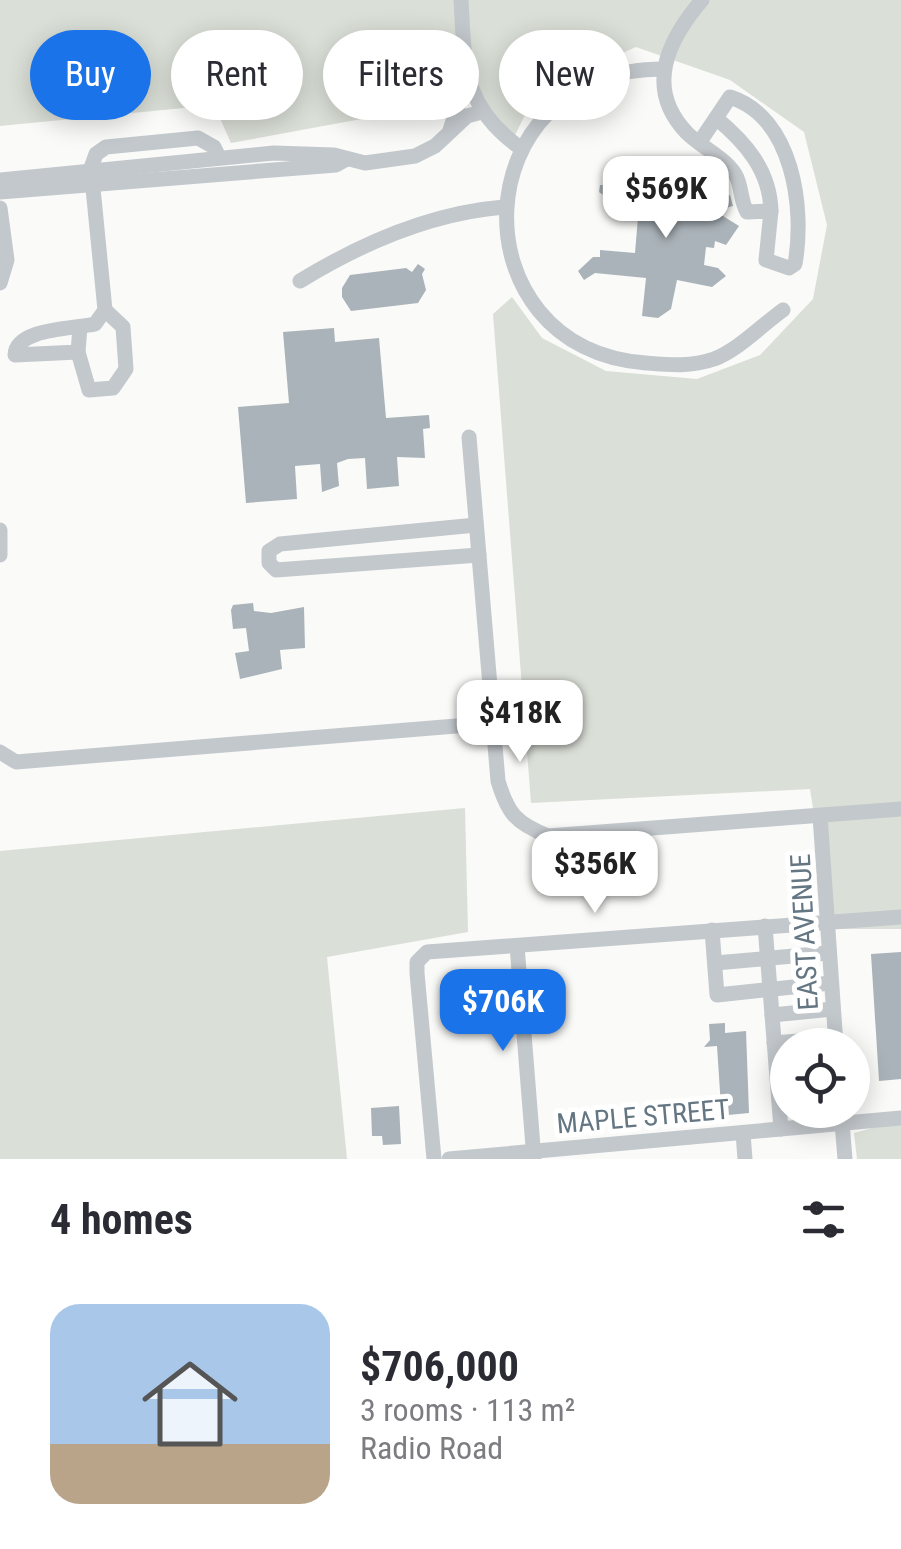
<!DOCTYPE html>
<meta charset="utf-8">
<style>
body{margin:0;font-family:"Roboto Condensed",sans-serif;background:#f7f7f7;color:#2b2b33;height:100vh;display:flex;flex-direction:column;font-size:38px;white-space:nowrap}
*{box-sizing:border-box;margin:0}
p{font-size:32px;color:#7c7c81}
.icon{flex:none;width:55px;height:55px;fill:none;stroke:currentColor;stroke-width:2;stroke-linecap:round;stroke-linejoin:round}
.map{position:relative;height:1159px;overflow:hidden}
.side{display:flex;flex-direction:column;background:#fff;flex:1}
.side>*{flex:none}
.guide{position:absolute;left:30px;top:30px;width:842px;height:90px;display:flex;gap:20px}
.fabs{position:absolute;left:770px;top:1028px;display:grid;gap:20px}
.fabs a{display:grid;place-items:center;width:100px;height:100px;border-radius:50%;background:#fff;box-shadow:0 5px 25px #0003;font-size:50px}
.price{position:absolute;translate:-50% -85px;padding:0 22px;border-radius:20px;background:#fff;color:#222;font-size:32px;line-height:65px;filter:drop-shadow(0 2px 5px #0008)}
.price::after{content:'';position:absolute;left:50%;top:60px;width:30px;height:22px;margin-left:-15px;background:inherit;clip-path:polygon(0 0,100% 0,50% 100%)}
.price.current{background:#1a73e8;color:#fff}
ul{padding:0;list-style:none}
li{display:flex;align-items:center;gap:30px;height:250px;padding:0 50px}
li+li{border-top:2px solid #e1e1e2}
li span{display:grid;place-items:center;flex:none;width:280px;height:200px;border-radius:30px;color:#555}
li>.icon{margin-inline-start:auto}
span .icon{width:120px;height:120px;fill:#fffc;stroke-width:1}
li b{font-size:42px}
h2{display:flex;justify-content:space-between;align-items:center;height:120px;padding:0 50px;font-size:42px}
.chip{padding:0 35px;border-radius:45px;background:#fff;box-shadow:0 5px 25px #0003;font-size:35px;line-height:90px}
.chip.current{background:#1a73e8;color:#fff}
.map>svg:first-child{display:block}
</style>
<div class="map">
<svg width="901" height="1159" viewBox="0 0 901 1159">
<rect width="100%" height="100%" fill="#fafaf8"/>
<!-- green -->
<g fill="#dadfd7">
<path d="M0 0H901V929H832L810 789 531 803 493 314 512 297 542 338 606 371 697 379 760 355 813 299 827 225 804 132 730 80 636 47 537 91 515 135 470 99 231 143 214 105 0 126Z"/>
<path d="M465 808 468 932 327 957 347 1159H0V851Z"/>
<path d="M901 1120V1159H857L854 1133Z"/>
</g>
<!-- building -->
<g fill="#aab3b9">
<path d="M660 174 673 179 664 200 712 190 714 199 730 195 733 206 715 211 739 226 726 245 715 241 714 248 706 247 704 265 718 268 726 276 712 287 677 280 671 309 658 318 642 316 646 278 595 273 584 280 578 271 593 257H600V250L635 253 638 217 603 202 606 197 599 192 600 185H605L608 178 651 196Z"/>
<path d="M418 264 425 269 422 274 426 290 418 303 351 311 342 297V288L350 275 406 268 412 272Z"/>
<path d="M334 328 335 342 379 338 386 418 429 415 430 428 423 429 425 458 397 457 399 486 367 489 365 458 348 459 337 463 339 486 322 492 320 464 295 466 297 499 246 503 238 407 289 403 283 332Z"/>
<path d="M253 603 254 611 271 613 304 607 305 648 280 650 282 669 240 679 235 653 249 651 246 628 233 629 231 610 233 605Z"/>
<path d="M901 952V1079L879 1081 871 954Z"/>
<path d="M725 1023V1033L746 1031 749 1113 728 1115 727 1107H721L717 1046 704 1047 710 1040 709 1024Z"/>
<path d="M399 1106 401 1144 383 1145 382 1136H372L371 1108Z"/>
</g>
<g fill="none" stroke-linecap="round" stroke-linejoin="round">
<!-- minor -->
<g stroke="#c3c8cc" stroke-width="15">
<path d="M461 0C465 67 462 107 522 149"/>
<path d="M663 69C461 69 454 349 646 363 670 365 691 367 714 359 738 350 762 325 783 310"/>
<path d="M716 118C745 142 770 170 771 211"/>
<path d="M450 130 461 96 470 88"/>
<path d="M699 143 730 97C793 117 805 208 795 264L789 268 766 260 771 211 747 212C740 200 742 185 735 174 724 157 701 147 687 133 644 88 668 40 702 0"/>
<path d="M0 180 274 153 334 155 365 163 415 156 435 146 467 116 482 112"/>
<path d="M0 192 336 165 345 160"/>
<path d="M0 208 7 260 0 283"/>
<path d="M300 281C362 243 431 213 504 207"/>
<path d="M80 327 78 352 15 355C16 328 73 329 95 324L105 310 91 168 96 154 106 147 198 138 214 147 219 157"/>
<path d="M78 352 89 390 113 388 126 369 123 327 105 310"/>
<path d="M469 437 498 781C508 814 516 823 548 836L901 809"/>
<path d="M476 525 280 544 269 551V563L276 570 479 555"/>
<path d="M0 530V555"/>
<path d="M0 752 16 762 493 723"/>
<path d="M820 816 836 1045"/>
<path d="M765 926 781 1129"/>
<path d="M712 930 717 995 831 983"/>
<path d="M517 946 534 1159"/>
<path d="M715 963 828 953"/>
<path d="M772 1015 833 1009"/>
<path d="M774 1043 835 1038"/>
<path d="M841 1110 845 1159"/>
<path d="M743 1133 745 1159"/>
<path d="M434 1159 417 973V962L427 952 901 917"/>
<path d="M449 1159 901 1118"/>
</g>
</g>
<g text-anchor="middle" stroke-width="10" stroke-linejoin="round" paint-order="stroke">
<!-- street labels -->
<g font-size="28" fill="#657683" stroke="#fff">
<text transform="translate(804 932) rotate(-93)" y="10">EAST AVENUE</text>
<text transform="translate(643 1116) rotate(-5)" y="10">MAPLE STREET</text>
</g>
</g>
</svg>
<div class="fabs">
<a><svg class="icon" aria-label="locate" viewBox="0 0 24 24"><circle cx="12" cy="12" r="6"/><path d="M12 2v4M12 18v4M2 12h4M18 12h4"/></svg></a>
</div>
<b class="price" style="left:666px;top:241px">$569K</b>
<b class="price" style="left:520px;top:765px">$418K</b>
<b class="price" style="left:595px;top:916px">$356K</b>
<b class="price current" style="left:503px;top:1054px">$706K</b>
<div class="guide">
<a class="chip current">Buy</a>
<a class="chip">Rent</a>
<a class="chip">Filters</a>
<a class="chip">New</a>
</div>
</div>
<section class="side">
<h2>4 homes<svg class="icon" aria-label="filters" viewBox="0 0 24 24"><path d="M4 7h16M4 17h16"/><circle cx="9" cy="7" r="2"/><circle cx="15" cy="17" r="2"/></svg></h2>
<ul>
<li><span style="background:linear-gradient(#a9c7e8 70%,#b9a48a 0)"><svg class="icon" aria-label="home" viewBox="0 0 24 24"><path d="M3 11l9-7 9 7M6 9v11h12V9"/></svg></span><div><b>$706,000</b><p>3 rooms · 113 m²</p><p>Radio Road</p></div></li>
</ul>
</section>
